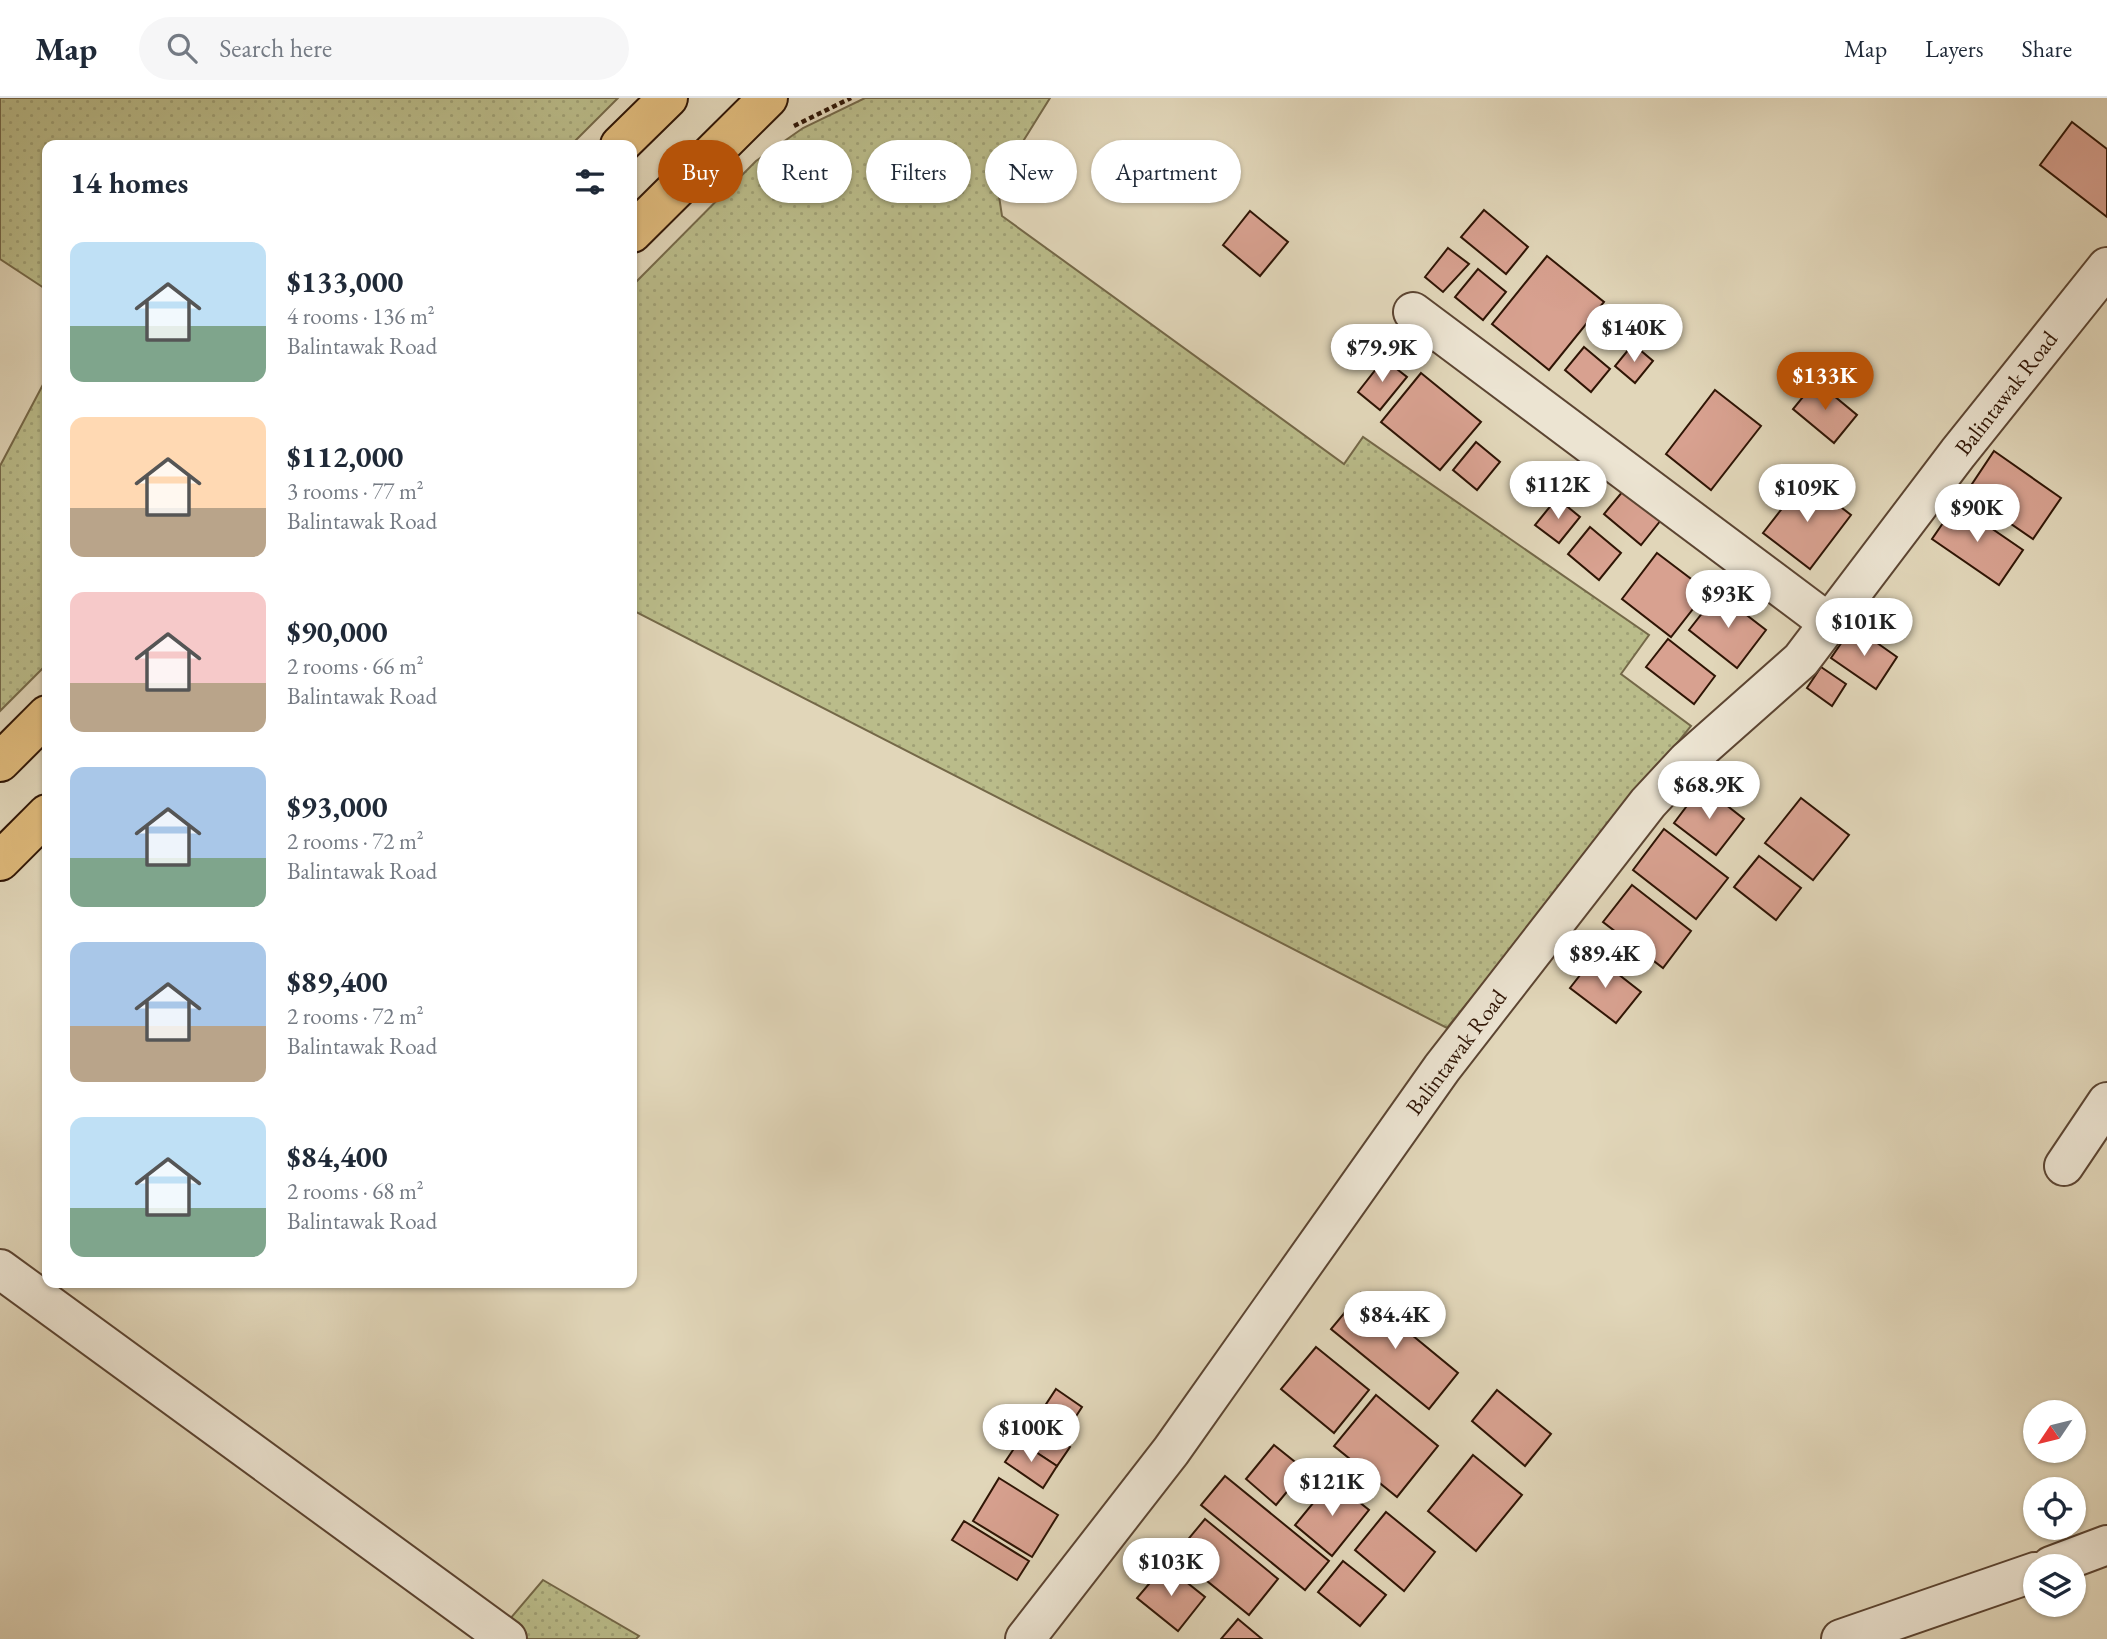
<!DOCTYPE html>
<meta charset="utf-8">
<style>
body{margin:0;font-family:"EB Garamond",serif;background:#f6f6f7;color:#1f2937;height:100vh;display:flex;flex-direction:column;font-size:26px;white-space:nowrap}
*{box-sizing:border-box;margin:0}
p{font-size:23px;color:#747a83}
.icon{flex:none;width:38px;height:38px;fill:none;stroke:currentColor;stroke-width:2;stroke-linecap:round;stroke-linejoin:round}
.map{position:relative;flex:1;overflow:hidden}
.drawer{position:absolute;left:42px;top:42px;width:595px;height:1148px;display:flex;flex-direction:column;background:#fff;border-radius:14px;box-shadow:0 2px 5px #0004}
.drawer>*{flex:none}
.hud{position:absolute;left:658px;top:42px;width:665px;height:63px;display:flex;gap:14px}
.needle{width:46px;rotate:235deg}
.tools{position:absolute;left:2023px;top:1302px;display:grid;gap:14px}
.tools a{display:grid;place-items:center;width:63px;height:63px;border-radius:50%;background:#fff;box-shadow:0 2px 5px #0004;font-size:35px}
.price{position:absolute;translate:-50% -60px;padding:0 16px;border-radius:24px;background:#fff;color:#222;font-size:23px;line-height:46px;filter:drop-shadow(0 2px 4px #0008)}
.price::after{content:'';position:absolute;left:50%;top:42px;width:21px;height:16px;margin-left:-10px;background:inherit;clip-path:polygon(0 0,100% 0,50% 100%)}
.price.selected{background:#b45309;color:#fff}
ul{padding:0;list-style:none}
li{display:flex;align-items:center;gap:21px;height:175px;padding:0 28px}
li span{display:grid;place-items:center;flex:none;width:196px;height:140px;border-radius:14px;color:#555}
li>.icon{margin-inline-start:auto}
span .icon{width:84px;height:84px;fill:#fffc;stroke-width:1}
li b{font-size:30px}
h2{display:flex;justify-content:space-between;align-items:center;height:84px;padding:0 28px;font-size:30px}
.chip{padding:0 24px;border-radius:32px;background:#fff;box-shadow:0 2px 5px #0004;font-size:24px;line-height:63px}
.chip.selected{background:#b45309;color:#fff}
header{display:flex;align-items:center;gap:42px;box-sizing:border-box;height:98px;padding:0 35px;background:#fff;border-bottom:2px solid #e0e1e3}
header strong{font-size:33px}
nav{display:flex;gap:38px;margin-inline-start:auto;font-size:24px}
.search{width:490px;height:63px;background:#f6f6f7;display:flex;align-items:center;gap:18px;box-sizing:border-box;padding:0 24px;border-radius:38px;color:#747a83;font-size:26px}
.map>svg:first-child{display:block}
</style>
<header>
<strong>Map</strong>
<div class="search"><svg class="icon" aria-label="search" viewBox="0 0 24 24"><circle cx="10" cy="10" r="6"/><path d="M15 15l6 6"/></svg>Search here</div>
<nav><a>Map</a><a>Layers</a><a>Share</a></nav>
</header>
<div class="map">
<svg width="2107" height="1541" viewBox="0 0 2107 1541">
<defs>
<pattern id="grass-dots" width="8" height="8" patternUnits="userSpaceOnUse" patternTransform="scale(1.75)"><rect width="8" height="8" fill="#babc8a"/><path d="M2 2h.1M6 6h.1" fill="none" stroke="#a0a176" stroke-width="1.8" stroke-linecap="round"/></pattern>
</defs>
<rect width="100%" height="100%" fill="#e1d6b9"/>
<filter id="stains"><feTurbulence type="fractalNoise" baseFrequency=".00286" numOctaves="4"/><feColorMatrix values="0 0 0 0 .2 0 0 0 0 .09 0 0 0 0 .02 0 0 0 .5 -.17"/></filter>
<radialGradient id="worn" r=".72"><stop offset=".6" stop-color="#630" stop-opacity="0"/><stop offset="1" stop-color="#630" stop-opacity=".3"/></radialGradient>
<!-- grass -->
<g fill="url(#grass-dots)" stroke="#746848" stroke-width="2">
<path d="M0 0H618L571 47H47V192L0 161Z"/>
<path d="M865 0H1050L997 85 1002 118 1344 366 1363 339 1649 537 1621 576 1691 628 1447 930 632 512V188L756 63 803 30Z"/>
<path d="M47 279V566L0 613V368Z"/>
<path d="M543 1482 639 1538 636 1541H493Z"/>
</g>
<!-- building -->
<g fill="#d8a190" stroke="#2f1505" stroke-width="2">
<path d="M2072 24 2107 51V119L2040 67Z"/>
<path d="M1484 112 1528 149 1506 176 1461 139Z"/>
<path d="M1250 113 1288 144 1260 178 1223 147Z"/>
<path d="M1448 150 1469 166 1443 194 1425 179Z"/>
<path d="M1547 158 1604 204 1549 272 1492 226Z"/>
<path d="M1478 171 1506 194 1483 222 1455 199Z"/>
<path d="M1633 246 1653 263 1635 285 1615 268Z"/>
<path d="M1584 249 1610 271 1591 294 1565 272Z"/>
<path d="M1384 261 1407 279 1380 312 1358 294Z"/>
<path d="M1421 275 1481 324 1440 372 1381 324Z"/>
<path d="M1816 283 1857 317 1834 345 1793 311Z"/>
<path d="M1715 292 1761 328 1711 392 1666 356Z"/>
<path d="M1476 344 1500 364 1477 392 1453 372Z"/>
<path d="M1994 353 2061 400 2033 441 1966 395Z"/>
<path d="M1805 381 1851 417 1810 471 1763 435Z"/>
<path d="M1628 387 1665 417 1641 447 1604 416Z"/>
<path d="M1557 400 1580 419 1559 445 1535 427Z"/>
<path d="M1956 406 2023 452 1999 487 1932 441Z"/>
<path d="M1590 429 1621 455 1599 482 1568 456Z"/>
<path d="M1657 455 1707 493 1671 539 1622 501Z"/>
<path d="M1718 495 1766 532 1737 570 1689 532Z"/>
<path d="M1853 528 1897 559 1876 591 1831 560Z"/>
<path d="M1668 541 1715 578 1694 606 1646 569Z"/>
<path d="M1821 569 1846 586 1832 608 1807 590Z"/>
<path d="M1702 688 1744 721 1716 757 1674 725Z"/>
<path d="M1801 700 1849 737 1813 782 1765 745Z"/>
<path d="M1664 731 1728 780 1696 821 1633 772Z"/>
<path d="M1759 758 1801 790 1776 822 1734 789Z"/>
<path d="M1632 787 1691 833 1663 870 1603 824Z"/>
<path d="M1595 858 1641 894 1616 925 1570 890Z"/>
<path d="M1361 1195 1458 1275 1429 1311 1331 1231Z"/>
<path d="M1316 1249 1369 1292 1334 1335 1281 1291Z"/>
<path d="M1056 1291 1082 1309 1062 1340 1035 1323Z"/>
<path d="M1497 1292 1551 1336 1525 1368 1472 1323Z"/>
<path d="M1376 1297 1438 1348 1397 1399 1334 1348Z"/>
<path d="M1031 1324 1070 1349 1057 1368 1019 1343Z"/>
<path d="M1019 1343 1057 1368 1043 1390 1005 1364Z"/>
<path d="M1274 1347 1305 1372 1276 1407 1246 1381Z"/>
<path d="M1473 1357 1522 1397 1476 1453 1428 1413Z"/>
<path d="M1225 1378 1329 1463 1305 1492 1201 1407Z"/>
<path d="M999 1380 1058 1417 1032 1459 973 1423Z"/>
<path d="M1332 1382 1369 1412 1332 1458 1295 1427Z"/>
<path d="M1386 1414 1435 1454 1404 1493 1355 1452Z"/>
<path d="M1205 1421 1278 1481 1249 1517 1175 1457Z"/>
<path d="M964 1423 1029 1463 1017 1482 952 1442Z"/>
<path d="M1343 1463 1386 1497 1360 1528 1318 1494Z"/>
<path d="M1165 1467 1205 1499 1178 1533 1137 1500Z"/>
<path d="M1238 1521 1262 1541H1221Z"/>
</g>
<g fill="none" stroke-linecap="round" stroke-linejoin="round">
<!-- minor casing -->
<g stroke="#5c4532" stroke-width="42">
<g id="minor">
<path d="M1413 214 1830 526"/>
<path d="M2064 1068 2107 1004"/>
<path d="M0 1171 507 1541"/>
<path d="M2051 1468 2107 1447"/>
<path d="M1025 1541 1171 1353 1442 970 1648 705 1687 663 1801 562 1958 355 2107 169"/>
<path d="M1841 1541 2035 1474"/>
</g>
</g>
<!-- highway casing -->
<g stroke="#2f1505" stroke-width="42">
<g id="highway">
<path d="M620 47 668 0"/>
<path d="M632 135 768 0"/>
<path d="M0 664 47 617"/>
<path d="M0 763 47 716"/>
</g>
</g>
<!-- path -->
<path stroke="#2f1505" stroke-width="4.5" stroke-dasharray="5 3.5" stroke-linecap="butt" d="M794 28 851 0"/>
<!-- minor -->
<use href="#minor" stroke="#ece4d2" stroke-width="38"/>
<!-- highway -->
<use href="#highway" stroke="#e0bb7c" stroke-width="38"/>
</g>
<g text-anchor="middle" stroke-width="5" stroke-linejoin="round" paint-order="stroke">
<!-- street labels -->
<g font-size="23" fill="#2f1505" stroke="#ece4d2">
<text transform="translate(2006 295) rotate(-52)" y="8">Balintawak Road</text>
<text transform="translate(1456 954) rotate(-53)" y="8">Balintawak Road</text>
</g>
</g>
<rect width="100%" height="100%" filter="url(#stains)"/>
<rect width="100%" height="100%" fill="url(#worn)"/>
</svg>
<div class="tools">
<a><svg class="needle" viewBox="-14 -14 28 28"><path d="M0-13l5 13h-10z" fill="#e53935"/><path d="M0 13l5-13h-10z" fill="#747a83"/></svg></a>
<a><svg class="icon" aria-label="locate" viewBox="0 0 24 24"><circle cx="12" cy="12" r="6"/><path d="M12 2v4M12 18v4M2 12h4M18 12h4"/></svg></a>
<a><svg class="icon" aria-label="layers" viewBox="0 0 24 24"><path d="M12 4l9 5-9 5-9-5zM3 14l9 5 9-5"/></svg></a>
</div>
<b class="price" style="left:1634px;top:266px">$140K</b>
<b class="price" style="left:1382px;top:286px">$79.9K</b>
<b class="price selected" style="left:1825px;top:314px">$133K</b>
<b class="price" style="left:1558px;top:423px">$112K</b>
<b class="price" style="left:1807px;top:426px">$109K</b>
<b class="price" style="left:1977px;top:446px">$90K</b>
<b class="price" style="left:1728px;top:532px">$93K</b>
<b class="price" style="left:1864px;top:560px">$101K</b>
<b class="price" style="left:1709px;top:723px">$68.9K</b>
<b class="price" style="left:1605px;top:892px">$89.4K</b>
<b class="price" style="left:1395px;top:1253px">$84.4K</b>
<b class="price" style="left:1031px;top:1366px">$100K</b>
<b class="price" style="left:1332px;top:1420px">$121K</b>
<b class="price" style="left:1171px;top:1500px">$103K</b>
<div class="hud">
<a class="chip selected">Buy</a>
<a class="chip">Rent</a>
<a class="chip">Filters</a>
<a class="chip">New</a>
<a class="chip">Apartment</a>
</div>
<section class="drawer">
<h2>14 homes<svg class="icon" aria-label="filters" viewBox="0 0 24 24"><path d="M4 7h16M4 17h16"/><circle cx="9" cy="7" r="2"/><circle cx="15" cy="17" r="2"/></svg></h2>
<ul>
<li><span style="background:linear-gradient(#bfe0f5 60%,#7fa58c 0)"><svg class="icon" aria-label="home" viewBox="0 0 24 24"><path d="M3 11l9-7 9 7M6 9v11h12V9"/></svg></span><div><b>$133,000</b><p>4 rooms · 136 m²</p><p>Balintawak Road</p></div></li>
<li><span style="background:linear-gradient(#ffd9b3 65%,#b9a48a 0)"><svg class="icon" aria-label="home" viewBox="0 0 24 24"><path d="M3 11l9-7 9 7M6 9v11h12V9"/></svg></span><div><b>$112,000</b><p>3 rooms · 77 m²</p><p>Balintawak Road</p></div></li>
<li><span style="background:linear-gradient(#f6c9c9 65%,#b9a48a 0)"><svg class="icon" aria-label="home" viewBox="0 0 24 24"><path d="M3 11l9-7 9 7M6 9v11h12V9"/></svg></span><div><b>$90,000</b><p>2 rooms · 66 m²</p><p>Balintawak Road</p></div></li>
<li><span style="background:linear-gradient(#a9c7e8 65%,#7fa58c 0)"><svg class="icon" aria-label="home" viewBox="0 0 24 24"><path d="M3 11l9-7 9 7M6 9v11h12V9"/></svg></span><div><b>$93,000</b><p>2 rooms · 72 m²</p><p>Balintawak Road</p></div></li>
<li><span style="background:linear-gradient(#a9c7e8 60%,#b9a48a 0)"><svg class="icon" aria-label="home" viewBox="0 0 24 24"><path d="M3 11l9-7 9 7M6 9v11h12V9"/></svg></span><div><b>$89,400</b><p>2 rooms · 72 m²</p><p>Balintawak Road</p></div></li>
<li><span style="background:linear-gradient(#bfe0f5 65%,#7fa58c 0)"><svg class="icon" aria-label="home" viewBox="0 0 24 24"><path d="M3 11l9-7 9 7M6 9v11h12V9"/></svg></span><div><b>$84,400</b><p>2 rooms · 68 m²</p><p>Balintawak Road</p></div></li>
</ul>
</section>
</div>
